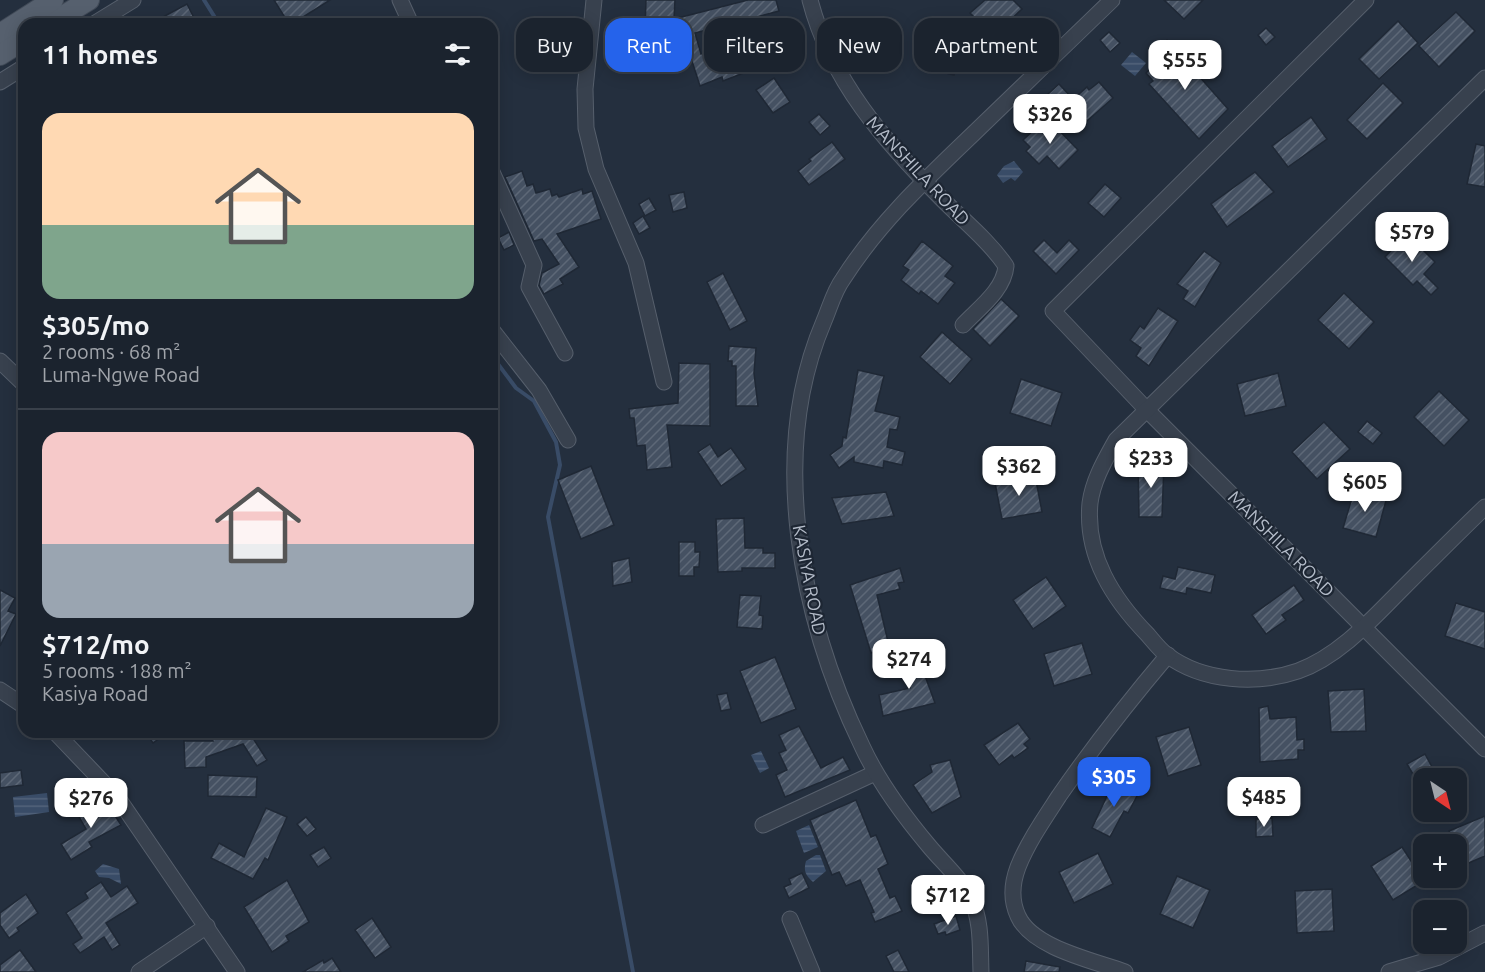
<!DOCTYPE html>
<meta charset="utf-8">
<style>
body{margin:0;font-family:Ubuntu,sans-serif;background:#282f3a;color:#f1f3f6;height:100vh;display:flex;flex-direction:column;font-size:22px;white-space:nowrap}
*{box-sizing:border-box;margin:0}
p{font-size:20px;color:#a0a4aa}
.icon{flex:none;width:33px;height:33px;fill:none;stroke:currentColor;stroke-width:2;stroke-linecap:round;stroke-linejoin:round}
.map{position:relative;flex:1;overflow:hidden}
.panel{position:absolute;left:18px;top:18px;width:480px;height:720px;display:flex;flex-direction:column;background:#1b232e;border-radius:18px;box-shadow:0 3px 15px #0003,0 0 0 2px #39404a}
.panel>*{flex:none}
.hud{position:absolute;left:516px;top:18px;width:570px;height:54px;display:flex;gap:12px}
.needle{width:39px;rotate:145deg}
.buttons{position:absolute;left:1413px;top:768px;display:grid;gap:12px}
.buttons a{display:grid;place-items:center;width:54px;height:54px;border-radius:12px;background:#1b232e;box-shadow:0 3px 15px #0003,0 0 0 2px #39404a;font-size:30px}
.price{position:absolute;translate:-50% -51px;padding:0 14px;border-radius:12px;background:#fff;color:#222;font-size:20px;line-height:39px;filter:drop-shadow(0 2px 3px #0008)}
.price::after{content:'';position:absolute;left:50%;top:36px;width:18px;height:14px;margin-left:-9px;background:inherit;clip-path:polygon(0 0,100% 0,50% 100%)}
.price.current{background:#2563eb;color:#fff}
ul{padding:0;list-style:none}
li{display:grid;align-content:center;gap:12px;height:318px;padding:0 24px}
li+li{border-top:2px solid #39404a}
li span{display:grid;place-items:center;height:186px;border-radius:18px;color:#555}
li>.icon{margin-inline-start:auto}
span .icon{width:108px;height:108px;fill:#fffc;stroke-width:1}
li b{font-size:26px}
h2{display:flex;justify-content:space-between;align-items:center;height:72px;padding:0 24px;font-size:26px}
.chip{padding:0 21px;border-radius:18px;background:#1b232e;box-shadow:0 3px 15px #0003,0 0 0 2px #39404a;font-size:21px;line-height:54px}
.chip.current{background:#2563eb;color:#fff}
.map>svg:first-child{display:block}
</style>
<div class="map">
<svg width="1485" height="972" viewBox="0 0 1485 972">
<defs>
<pattern id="water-rules" width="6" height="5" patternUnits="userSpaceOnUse" patternTransform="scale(1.5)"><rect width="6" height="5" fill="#394c67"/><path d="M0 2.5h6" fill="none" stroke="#53647b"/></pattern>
<pattern id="building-hatch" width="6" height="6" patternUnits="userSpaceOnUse" patternTransform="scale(1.5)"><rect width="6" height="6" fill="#455162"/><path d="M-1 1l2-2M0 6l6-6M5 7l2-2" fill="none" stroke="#5d6877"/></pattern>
</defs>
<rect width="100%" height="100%" fill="#242f3e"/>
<!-- water -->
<g fill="url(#water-rules)">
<path d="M1132 52 1146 63 1135 76 1121 65Z"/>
<path d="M1014 161 1023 172 1015 181 1011 178 1003 183 997 175 1004 166Z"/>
<path d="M761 751 769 768 760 773 751 755Z"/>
<path d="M47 793 49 812 15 817 13 797Z"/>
<path d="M809 825 818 847 804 853 796 831Z"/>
<path d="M816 855H820L826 871 813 882C806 876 803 871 806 861Z"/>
<path d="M103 864 119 869 121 884 109 878 99 877 95 871Z"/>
</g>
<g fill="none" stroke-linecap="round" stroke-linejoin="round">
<!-- stream -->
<g stroke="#394c67" stroke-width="4">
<path d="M204 0 219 24"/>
<path d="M492 356 516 388 534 401 556 442 560 465 548 517 633 972"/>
</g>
</g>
<!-- building -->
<g fill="url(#building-hatch)" stroke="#1f2835" stroke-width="1.5">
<path d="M274 0H330L303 17 308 24H289Z"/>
<path d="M646 0H675L674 19 748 0H776L779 11 695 33 701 54 775 25 787 56 723 81 722 77 700 86 682 30 645 29Z"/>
<path d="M985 0H1013L1022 9 1006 24 1003 20 986 36 973 21 976 19 970 13Z"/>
<path d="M1164 0H1203L1184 19Z"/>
<path d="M187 4 197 24H150Z"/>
<path d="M1456 12 1475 31 1439 67 1419 46Z"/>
<path d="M1398 21 1418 43 1379 79 1359 59Z"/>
<path d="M1266 28 1275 37 1266 45 1258 35Z"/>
<path d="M1109 32 1120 43 1110 52 1100 40Z"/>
<path d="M1167 40 1228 109 1199 139 1149 84 1153 81 1146 73 1162 58 1155 50Z"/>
<path d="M922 44 967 56 963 69 956 67 954 75 917 66Z"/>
<path d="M774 78 790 102 773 113 756 90Z"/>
<path d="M1099 82 1113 98 1087 121 1070 102 1087 87 1089 90Z"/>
<path d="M1383 83 1403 103 1367 139 1347 120Z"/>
<path d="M1059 84 1070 96 1057 106 1047 95Z"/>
<path d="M819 114 830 126 820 135 809 122Z"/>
<path d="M1311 117 1327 139 1288 167 1272 146Z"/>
<path d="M1049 120 1078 150 1059 169 1047 156 1039 164 1026 151 1030 147 1023 140 1038 126 1040 129Z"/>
<path d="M832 142 845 159 809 185 798 171 811 161 809 159Z"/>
<path d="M1476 144 1485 146V187L1467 184Z"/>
<path d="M522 171 527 186 533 184 536 193 550 189 552 196 557 194 559 197 582 189 583 194 592 191 601 219 557 234 579 267 560 279 563 284 544 294 539 285 542 273 559 264 542 239 534 241 505 177Z"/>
<path d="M1255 172 1274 192 1227 227 1211 204Z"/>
<path d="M1105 184 1121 198 1104 217 1088 203Z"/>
<path d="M684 192 687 208 673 212 669 195Z"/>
<path d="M649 198 656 210 645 216 639 204Z"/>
<path d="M643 216 650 228 639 234 633 223Z"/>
<path d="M509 232 514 245 504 250 498 238Z"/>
<path d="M1407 234 1435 262 1424 274 1438 288 1431 295 1417 281 1413 285 1385 257Z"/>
<path d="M1044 240 1057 253 1069 240 1079 250 1056 274 1033 251Z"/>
<path d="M922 241 953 266 945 276 955 283 938 304 921 291 919 294 901 280 909 270 903 266Z"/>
<path d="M1204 251 1221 263 1195 307 1183 299 1188 291 1177 284Z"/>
<path d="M723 273 747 321 730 330 707 282Z"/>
<path d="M1344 293 1374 322 1349 349 1318 320Z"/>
<path d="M1001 299 1019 316 990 346 973 329Z"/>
<path d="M1158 308 1178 321 1149 366 1136 356 1141 348 1130 340 1140 326 1144 329Z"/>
<path d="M942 332 972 359 950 384 920 357Z"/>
<path d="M729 346 756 348 754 373 758 406H736V366H732V361H728Z"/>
<path d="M679 363 710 364V426L667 425 672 467 647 470 645 445 637 446 634 418H630L629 409 678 403Z"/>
<path d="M858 370 884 376 875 411 900 417 897 430 890 429 887 447 905 452 902 465 884 461 883 468 854 462V457L839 468 830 455 842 446 843 437 846 438Z"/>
<path d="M1278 373 1286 406 1245 416 1237 384Z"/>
<path d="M1021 379 1062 393 1051 426 1010 413Z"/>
<path d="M1439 391 1469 420 1444 446 1414 417Z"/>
<path d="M1367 421 1382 433 1373 444 1358 432Z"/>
<path d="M1324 422 1350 449 1317 479 1292 452Z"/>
<path d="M710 444 718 457 731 448 746 469 721 486 698 452Z"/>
<path d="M1138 462 1164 463 1162 517H1139Z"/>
<path d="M591 466 614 525 581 539 558 480Z"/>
<path d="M1035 475 1042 512 1002 519 995 483Z"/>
<path d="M1355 488 1387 497 1376 537 1343 528Z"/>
<path d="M886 492 894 516 842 524 832 498Z"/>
<path d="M744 518 745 548H763V553H775V568H742V571L718 572 716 519Z"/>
<path d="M679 542H695V552H700L699 567H694V576H679Z"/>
<path d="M629 558 632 582 613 586 612 562Z"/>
<path d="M1178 567 1215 575 1211 593 1187 588 1186 594 1160 588 1163 576 1175 579Z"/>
<path d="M900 568 904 582 898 583 900 589 877 595 889 646 871 653 850 585Z"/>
<path d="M1046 577 1066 606 1033 629 1013 600Z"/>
<path d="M1294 585 1304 600 1282 615 1286 620 1266 634 1252 615Z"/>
<path d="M0 590 15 598 8 611 16 614 0 646Z"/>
<path d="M740 595 761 596 759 615 763 616 762 629 737 627Z"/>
<path d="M1456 603 1485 612V649L1445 636Z"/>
<path d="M1082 643 1092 674 1054 686 1044 654Z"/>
<path d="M917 654 935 703 883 716 879 695 910 688 901 660Z"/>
<path d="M775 657 796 709 761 723 740 671Z"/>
<path d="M1364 689 1366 731 1331 732 1328 691Z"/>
<path d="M727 693 731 709 721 711 717 695Z"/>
<path d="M1268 706 1270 719 1296 717 1297 740 1304 739V750H1298V759L1260 762 1259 708Z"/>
<path d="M1018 723 1030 739 1024 744 1028 748 1014 758 1012 755 999 765 984 745Z"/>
<path d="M799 726 821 768 843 757 850 770 785 797 776 775 787 770 779 753 786 750 779 735Z"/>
<path d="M1189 727 1201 765 1168 776 1156 737Z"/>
<path d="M145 732H168L153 743Z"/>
<path d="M210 732H249L267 760 257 766 243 744 206 757V767L185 768 184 741H213Z"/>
<path d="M1425 754 1438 778H1424V793L1407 764Z"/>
<path d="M950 760 961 797 932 813 913 785 932 772 930 765Z"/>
<path d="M21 770 23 785 0 788V773Z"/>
<path d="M208 775 257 777 256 797 208 796Z"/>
<path d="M1114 781 1138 794 1128 813 1124 811 1110 837 1092 828Z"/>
<path d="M105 800 121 825 89 842 92 847 71 860 61 844 86 829 78 815Z"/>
<path d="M856 800 871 837 876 835 888 864 878 869 890 898 895 896 902 911 875 922 871 913 874 912 860 880 846 886 839 872 832 875 810 820Z"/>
<path d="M266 808 287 817 268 860 265 858 253 879 211 858 219 843 244 857Z"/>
<path d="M1485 816V856L1464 865 1449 831Z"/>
<path d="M306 817 316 829 307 836 297 824Z"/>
<path d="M1272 818 1273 836 1256 837V819Z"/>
<path d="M324 847 331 858 318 867 310 855Z"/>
<path d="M1402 847 1424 881 1393 900 1371 866Z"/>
<path d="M1098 853 1113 884 1074 903 1059 872Z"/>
<path d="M802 873 809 888 789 898 784 887 791 884 789 879Z"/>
<path d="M1177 876 1210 890 1193 928 1160 914Z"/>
<path d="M287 880 309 922 286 936 289 941 272 952 244 907Z"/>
<path d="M101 882 111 897 127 886 138 903 106 923 120 945 112 950 104 937 80 953 73 944 82 938 66 913 88 898 85 893Z"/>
<path d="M1332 889 1334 931 1297 933 1295 891Z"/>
<path d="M26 894 38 913 17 928 19 931 9 938 0 925V913Z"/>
<path d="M956 916 960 930 946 935 945 932 938 934 934 924Z"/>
<path d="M372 918 391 947 375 958 355 930Z"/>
<path d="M20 950 36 972H0V965Z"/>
<path d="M898 950 909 972H894L886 956Z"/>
<path d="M332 958 341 972H303L323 960 324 963Z"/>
<path d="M1026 961 1060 967 1059 972H1024Z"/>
</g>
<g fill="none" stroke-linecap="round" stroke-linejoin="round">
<!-- minor casing -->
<g stroke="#565f6c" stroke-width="17">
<g id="minor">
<path d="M400 0 411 24"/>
<path d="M594 0 585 89 586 128 596 169 636 263 664 382"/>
<path d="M810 0C831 81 885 142 943 200 964 221 989 241 1006 266 1004 290 979 308 963 325"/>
<path d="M1366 0 1053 311 1146 409 1485 749"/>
<path d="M94 24 133 0"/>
<path d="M1485 78 1116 440C1105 460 1093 480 1090 503 1085 556 1113 599 1148 635 1154 642 1160 650 1167 655 1203 682 1257 685 1298 671 1340 656 1374 617 1404 587 1431 560 1458 533 1485 507"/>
<path d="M0 82 24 67"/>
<path d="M492 172 534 265 529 287 565 353"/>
<path d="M492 330 539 390 568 440"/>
<path d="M0 361 24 384"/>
<path d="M0 690 24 706"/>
<path d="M55 732 118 798 237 972"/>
<path d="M763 825 875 773"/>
<path d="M790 919 812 972"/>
<path d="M139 972 207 926"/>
<path d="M981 972C980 948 982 921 971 899 962 879 943 863 929 846 903 815 879 783 862 746 801 620 767 454 824 321 830 307 834 291 843 279 878 224 925 180 972 135 1019 90 1065 45 1112 0"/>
<path d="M1125 972C1095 961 1032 948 1018 916 1011 901 1012 883 1018 867 1028 842 1044 819 1059 796 1093 747 1129 701 1168 655"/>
<path d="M1389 972 1439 957 1485 933"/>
</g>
</g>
<!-- major casing -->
<g stroke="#414a57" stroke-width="22">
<g id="major">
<path d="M50 24 89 0"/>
<path d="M0 34 53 0"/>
<path d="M0 55 24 40"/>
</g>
</g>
<!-- minor -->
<use href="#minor" stroke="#38414e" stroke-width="15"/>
<!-- major -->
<use href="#major" stroke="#56606e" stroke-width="20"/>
</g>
<g text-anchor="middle" stroke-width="4.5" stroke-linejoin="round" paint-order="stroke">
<!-- street labels -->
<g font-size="18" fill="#b4bcc9" stroke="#1d2633">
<text transform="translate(918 171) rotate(47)" y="6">MANSHILA ROAD</text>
<text transform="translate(1281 544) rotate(45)" y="6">MANSHILA ROAD</text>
<text transform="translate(809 580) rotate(79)" y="6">KASIYA ROAD</text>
</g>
</g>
</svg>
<div class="buttons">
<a><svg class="needle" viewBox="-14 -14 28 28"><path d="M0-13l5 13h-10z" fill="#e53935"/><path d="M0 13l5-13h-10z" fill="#a0a4aa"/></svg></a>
<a>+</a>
<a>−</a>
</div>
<b class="price" style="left:1185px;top:91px">$555</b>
<b class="price" style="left:1050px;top:145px">$326</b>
<b class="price" style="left:1412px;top:263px">$579</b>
<b class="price" style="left:1151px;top:489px">$233</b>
<b class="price" style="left:1019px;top:497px">$362</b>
<b class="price" style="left:1365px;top:513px">$605</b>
<b class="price" style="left:909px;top:690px">$274</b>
<b class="price current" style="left:1114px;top:808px">$305</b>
<b class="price" style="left:1264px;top:828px">$485</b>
<b class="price" style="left:91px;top:829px">$276</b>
<b class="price" style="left:948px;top:926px">$712</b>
<div class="hud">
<a class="chip">Buy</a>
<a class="chip current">Rent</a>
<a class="chip">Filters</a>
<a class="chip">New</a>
<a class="chip">Apartment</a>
</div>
<section class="panel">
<h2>11 homes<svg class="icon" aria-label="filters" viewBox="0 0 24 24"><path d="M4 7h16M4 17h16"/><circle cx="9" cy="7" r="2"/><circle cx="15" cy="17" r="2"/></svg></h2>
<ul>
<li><span style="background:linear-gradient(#ffd9b3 60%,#7fa58c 0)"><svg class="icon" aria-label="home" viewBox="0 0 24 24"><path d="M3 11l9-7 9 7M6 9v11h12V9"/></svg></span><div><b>$305/mo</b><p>2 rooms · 68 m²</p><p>Luma-Ngwe Road</p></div></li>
<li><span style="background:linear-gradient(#f6c9c9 60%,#9aa5b1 0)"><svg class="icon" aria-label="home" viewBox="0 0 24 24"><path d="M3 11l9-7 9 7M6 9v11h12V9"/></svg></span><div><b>$712/mo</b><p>5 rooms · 188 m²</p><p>Kasiya Road</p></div></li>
</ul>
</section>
</div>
